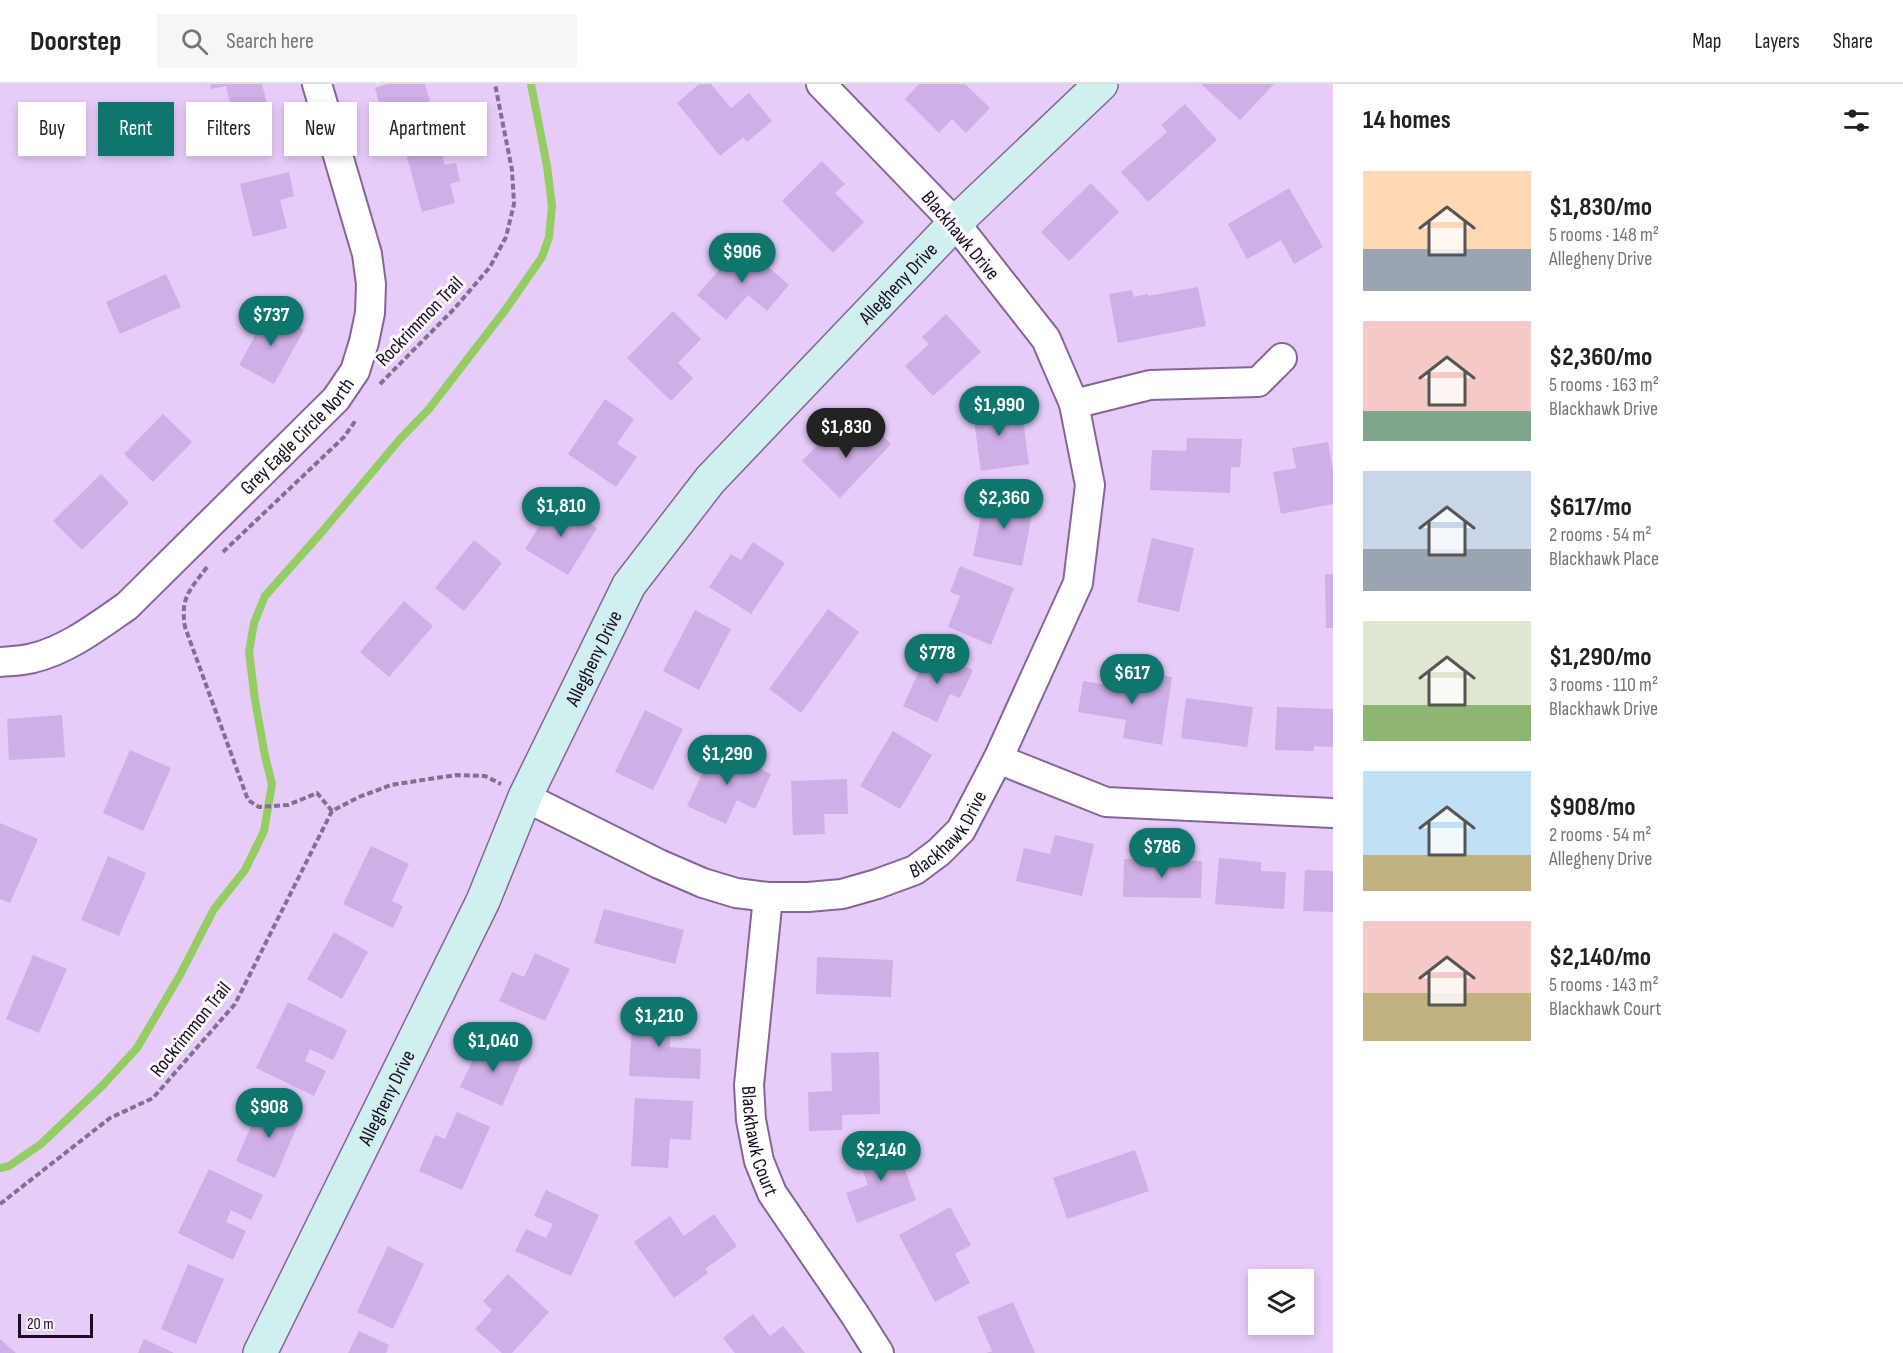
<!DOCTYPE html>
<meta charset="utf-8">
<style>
body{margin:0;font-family:"Sofia Sans Condensed",sans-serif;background:#f6f6f6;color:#202124;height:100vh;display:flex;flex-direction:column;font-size:22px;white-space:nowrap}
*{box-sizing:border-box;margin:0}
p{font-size:20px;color:#757577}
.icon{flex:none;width:33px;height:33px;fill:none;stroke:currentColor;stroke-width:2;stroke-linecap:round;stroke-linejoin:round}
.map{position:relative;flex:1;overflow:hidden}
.details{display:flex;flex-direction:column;background:#fff;width:570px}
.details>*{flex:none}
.top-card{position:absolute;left:18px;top:18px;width:570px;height:54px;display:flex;gap:12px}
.tools{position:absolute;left:1248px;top:1185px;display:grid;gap:12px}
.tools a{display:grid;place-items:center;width:66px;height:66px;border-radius:0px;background:#fff;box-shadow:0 3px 9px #0003;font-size:30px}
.scale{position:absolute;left:18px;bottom:15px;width:75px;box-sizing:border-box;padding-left:6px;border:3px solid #190d21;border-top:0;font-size:16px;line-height:21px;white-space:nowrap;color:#190d21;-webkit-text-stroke:4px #fbf7fd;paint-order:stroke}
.price{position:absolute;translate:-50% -51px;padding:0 14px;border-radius:21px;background:#0f766e;color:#fff;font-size:20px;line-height:39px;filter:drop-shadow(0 2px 3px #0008)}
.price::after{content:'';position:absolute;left:50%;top:36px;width:18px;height:14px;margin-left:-9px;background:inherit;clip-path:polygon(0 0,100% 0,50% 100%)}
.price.active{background:#222;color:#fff}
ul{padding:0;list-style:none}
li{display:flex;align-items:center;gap:18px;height:150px;padding:0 30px}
li span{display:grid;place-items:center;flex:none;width:168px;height:120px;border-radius:0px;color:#555}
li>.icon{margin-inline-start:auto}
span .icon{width:72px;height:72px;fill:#fffc;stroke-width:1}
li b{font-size:26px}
h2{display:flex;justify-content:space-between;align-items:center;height:72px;padding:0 30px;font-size:26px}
.tag{padding:0 21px;border-radius:0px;background:#fff;box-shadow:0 3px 9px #0003;font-size:21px;line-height:54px}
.tag.active{background:#0f766e;color:#fff}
header{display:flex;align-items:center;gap:36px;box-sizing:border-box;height:84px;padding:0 30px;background:#fff;border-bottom:2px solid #e0e0e0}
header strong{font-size:28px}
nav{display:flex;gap:33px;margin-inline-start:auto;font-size:21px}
.search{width:420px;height:54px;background:#f6f6f6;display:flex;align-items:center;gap:15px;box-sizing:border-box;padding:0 21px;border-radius:0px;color:#757577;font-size:22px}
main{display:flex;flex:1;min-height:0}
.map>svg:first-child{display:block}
</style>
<header>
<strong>Doorstep</strong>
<div class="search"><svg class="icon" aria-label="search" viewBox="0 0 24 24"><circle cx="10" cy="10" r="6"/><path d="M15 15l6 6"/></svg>Search here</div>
<nav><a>Map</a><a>Layers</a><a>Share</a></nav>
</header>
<main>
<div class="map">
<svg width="1333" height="1269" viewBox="0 0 1333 1269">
<rect width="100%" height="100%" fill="#e7ccf9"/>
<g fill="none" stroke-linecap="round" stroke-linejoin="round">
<!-- stream -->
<path stroke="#94cd61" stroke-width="8" d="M0 1084 9 1082 41 1060 103 1001 137 964 180 891 214 825 245 786 264 747 272 700 265 672 255 616 249 568 254 539 265 512 321 449 400 355 429 325 506 225 542 173 549 153 552 122 547 82 531 0"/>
</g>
<!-- building -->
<g fill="#d0aee6">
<path d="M210 0H262L270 31 235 40 226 2 211 5Z"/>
<path d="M387 0H425L430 17 383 31 375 4Z"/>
<path d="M699 0H711L731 24 749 9 772 37 747 58 743 53 720 72 677 19Z"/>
<path d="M919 0H965L990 24 966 49 952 35 939 49 905 15Z"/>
<path d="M1201 0H1274L1240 36Z"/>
<path d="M1185 20 1217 56 1148 118 1121 88 1167 48 1161 41Z"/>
<path d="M437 53 445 81 456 79 460 97 450 100 455 119 422 128 404 62Z"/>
<path d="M822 77 845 100 835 109 864 138 833 169 782 117Z"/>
<path d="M289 88 294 112 280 116 287 144 253 153 240 100Z"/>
<path d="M1091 99 1119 128 1069 177 1041 148Z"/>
<path d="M1289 104 1323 163 1294 180 1281 156 1247 175 1228 140Z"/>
<path d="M742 160 789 201 767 227 748 211 726 236 697 211Z"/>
<path d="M166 190 181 223 120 250 106 218Z"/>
<path d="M1198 203 1206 242 1118 259 1109 210 1132 206 1134 213 1148 210V212Z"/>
<path d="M269 226 304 246 274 300 239 281Z"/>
<path d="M673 227 701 255 678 279 693 294 671 317 627 274Z"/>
<path d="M946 230 981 268 933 312 905 282 929 260 922 253Z"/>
<path d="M605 315 634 335 617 360 637 373 616 403 568 370Z"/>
<path d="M1009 317 1011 337 1023 335 1029 380 981 387 972 322Z"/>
<path d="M163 330 192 358 153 398 124 370Z"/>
<path d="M870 340 891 360 840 414 802 377 828 350 844 366Z"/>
<path d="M1187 354 1242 355 1240 383H1231L1230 409 1150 406 1152 366 1186 367Z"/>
<path d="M1328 358 1333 386V420L1281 430 1273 388 1296 384 1292 364Z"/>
<path d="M101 390 129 419 82 466 53 437Z"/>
<path d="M985 411 1034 420 1022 482 973 472Z"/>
<path d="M555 417 597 444 568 491 525 465Z"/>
<path d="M1152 454 1194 464 1179 528 1137 518Z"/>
<path d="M474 456 502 479 464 527 435 504Z"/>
<path d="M753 458 785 479 751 530 709 503 731 470 741 476Z"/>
<path d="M960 482 1014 504 991 561 948 543 960 512 950 508Z"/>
<path d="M1325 490H1333V544H1326Z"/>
<path d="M404 517 433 542 389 593 360 568Z"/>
<path d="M828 525 859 548 801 629 769 605Z"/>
<path d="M695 526 731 545 699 606 663 587Z"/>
<path d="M929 566 973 586 960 614 950 610 937 638 903 622Z"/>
<path d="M1130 587 1172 593 1162 661 1123 654 1126 636 1078 628 1083 597 1127 604Z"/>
<path d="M1186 614 1253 623 1247 663 1181 654Z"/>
<path d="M1277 623 1333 625V663L1314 662V667L1275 666Z"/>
<path d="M645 626 683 645 653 706 615 688Z"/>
<path d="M62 631 65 673 9 676 7 635Z"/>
<path d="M893 647 932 671 900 725 860 702Z"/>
<path d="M714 664 771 690 755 725 737 716 726 740 687 722Z"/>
<path d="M130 666 171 684 143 747 103 729Z"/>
<path d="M847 695 848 730H824L825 750 793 751 791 697Z"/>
<path d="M0 739 38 755 10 819 0 815Z"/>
<path d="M1055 751 1094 760 1082 812 1016 797 1024 764 1050 770Z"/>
<path d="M371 762 409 780 392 817 403 822 393 844 343 820Z"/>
<path d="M108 772 146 789 119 852 81 836Z"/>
<path d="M1219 774 1261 778V787L1286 788 1284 825 1215 820Z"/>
<path d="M1124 775 1202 777 1201 814 1123 813Z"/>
<path d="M1305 786 1333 787V828L1303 827Z"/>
<path d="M604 825 684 846 675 880 594 859Z"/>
<path d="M334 848 368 868 342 915 307 895Z"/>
<path d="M535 869 570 885 545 937 499 917 512 888 524 893Z"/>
<path d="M33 871 67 885 39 949 6 935Z"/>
<path d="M817 873 893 876 891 913 816 910Z"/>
<path d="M288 918 347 946 333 976 310 965 305 977 326 987 314 1012 256 984Z"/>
<path d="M633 923 671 925 670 963 701 965 700 995 629 992Z"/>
<path d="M497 957 525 970 502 1022 460 1003 477 967 490 973Z"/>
<path d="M879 968 880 1030 842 1031V1046L809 1047 808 1008 832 1007 831 969Z"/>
<path d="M635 1014 693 1017 691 1056 670 1055 668 1084 631 1082Z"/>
<path d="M262 1017 301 1033 275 1094 236 1077Z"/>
<path d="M457 1028 490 1043 462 1106 419 1087 435 1051 445 1055Z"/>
<path d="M893 1053 916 1116 857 1139 846 1109 868 1101 856 1067Z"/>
<path d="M1135 1066 1149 1107 1067 1135 1053 1094Z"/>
<path d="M209 1085 263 1111 251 1136 231 1126 226 1138 246 1147 233 1176 178 1149Z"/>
<path d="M546 1106 599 1131 571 1192 515 1167 526 1145 546 1154 553 1140 534 1132Z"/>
<path d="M950 1123 971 1161 955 1170 970 1199 935 1218 899 1151Z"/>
<path d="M714 1130 737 1162 705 1185 708 1189 674 1214 634 1158 670 1132 684 1152Z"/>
<path d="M388 1162 424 1180 393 1245 357 1228Z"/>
<path d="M188 1180 224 1195 196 1260 161 1245Z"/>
<path d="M508 1190 549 1228 512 1269H502L475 1245 492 1226 483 1217Z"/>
<path d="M1013 1218 1035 1269H986L992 1267 977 1233Z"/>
<path d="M753 1230 770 1252 783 1242 805 1269H735L723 1254Z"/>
<path d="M359 1247 389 1261 386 1269H348Z"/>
<path d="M0 1255 16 1269H0Z"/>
<path d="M144 1255 174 1269H138Z"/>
</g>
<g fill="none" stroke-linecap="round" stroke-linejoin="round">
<!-- street casing -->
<g stroke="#856598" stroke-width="32">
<g id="street">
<path d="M1074 320 1150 301 1258 298 1282 274"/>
<path id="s1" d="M0 578C11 577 22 577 33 574 67 566 98 542 127 522L336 315 355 287 364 258 370 229 371 200 367 170 317 0"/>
<path d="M998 675 1106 718 1333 729"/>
<path id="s2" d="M525 713 659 780 703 799 736 809 768 813H808L842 810 877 800 915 786 939 768 961 746 998 675 1078 499 1090 401 1074 320 1046 255 955 139 821 0"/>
<path id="s3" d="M768 813 749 1001 751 1036 759 1077 772 1109 855 1231 879 1269"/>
</g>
</g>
<!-- secondary casing -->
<g stroke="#856598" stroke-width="36">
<g id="secondary">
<path id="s4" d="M260 1269 483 817 525 713 629 501 710 396 955 139 1101 0"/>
</g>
</g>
<!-- path -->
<g stroke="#836f90" stroke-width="4" stroke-dasharray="6 3" stroke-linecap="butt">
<path d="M380 300 454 225 490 183 506 153 514 120 512 86 495 0"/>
<path d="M223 468 344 353 356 336"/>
<path d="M207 483C190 506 180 513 185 543L248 716 259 723 288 721 317 709 332 727 359 713 391 701 429 695 457 691 485 692 501 700"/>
<path d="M0 1120 110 1034 153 1014 235 920 332 727"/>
</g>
<!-- street -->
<use href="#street" stroke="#fff" stroke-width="28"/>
<!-- secondary -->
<use href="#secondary" stroke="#cff0ee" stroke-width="33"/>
</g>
<g text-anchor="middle" stroke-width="6" stroke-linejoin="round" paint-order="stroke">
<!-- street labels -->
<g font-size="20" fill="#190d21" stroke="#fbf7fd">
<text transform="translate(961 151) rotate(50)" y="7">Blackhawk Drive</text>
<text dy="7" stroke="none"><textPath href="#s4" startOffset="1257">Allegheny Drive</textPath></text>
<text transform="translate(419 237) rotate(-46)" y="7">Rockrimmon Trail</text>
<text dy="7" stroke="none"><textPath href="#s1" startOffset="382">Grey Eagle Circle North</textPath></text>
<text dy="7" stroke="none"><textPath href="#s4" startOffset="771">Allegheny Drive</textPath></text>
<text dy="7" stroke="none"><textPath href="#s2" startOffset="465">Blackhawk Drive</textPath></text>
<text transform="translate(190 945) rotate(-51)" y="7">Rockrimmon Trail</text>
<text dy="7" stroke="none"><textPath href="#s4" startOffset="285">Allegheny Drive</textPath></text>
<text dy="7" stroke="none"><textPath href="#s3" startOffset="246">Blackhawk Court</textPath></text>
</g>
</g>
</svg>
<div class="tools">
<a><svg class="icon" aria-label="layers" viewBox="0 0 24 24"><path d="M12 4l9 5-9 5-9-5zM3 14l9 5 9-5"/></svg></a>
</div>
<div class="scale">20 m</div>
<b class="price" style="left:742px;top:200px">$906</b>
<b class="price" style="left:271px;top:263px">$737</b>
<b class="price" style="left:999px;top:353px">$1,990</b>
<b class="price active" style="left:846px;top:375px">$1,830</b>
<b class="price" style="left:1004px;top:446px">$2,360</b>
<b class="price" style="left:561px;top:454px">$1,810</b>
<b class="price" style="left:937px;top:601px">$778</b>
<b class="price" style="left:1132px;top:621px">$617</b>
<b class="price" style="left:727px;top:702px">$1,290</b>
<b class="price" style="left:1162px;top:795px">$786</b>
<b class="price" style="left:659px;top:964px">$1,210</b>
<b class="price" style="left:493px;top:989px">$1,040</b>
<b class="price" style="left:269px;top:1055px">$908</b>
<b class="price" style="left:881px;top:1098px">$2,140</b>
<div class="top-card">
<a class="tag">Buy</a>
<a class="tag active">Rent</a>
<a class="tag">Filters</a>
<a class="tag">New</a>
<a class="tag">Apartment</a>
</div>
</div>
<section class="details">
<h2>14 homes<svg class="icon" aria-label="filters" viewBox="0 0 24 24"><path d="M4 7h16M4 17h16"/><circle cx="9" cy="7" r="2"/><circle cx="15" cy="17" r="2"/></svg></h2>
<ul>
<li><span style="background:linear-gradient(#ffd9b3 65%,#9aa5b1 0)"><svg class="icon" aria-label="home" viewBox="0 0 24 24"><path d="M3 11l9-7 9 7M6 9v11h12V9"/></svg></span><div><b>$1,830/mo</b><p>5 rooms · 148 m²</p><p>Allegheny Drive</p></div></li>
<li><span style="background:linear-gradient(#f6c9c9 75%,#7fa58c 0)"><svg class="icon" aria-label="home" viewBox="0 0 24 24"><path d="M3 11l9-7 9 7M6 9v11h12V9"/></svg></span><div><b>$2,360/mo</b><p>5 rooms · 163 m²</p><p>Blackhawk Drive</p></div></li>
<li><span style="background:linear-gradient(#c9d6e8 65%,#9aa5b1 0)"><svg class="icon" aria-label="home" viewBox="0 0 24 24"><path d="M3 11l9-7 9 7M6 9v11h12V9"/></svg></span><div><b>$617/mo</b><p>2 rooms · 54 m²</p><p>Blackhawk Place</p></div></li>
<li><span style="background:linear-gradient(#dfe7d0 70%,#8fb573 0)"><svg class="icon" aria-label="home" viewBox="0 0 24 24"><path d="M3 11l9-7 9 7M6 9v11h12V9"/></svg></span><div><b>$1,290/mo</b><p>3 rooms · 110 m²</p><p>Blackhawk Drive</p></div></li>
<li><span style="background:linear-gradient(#bfe0f5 70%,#c2b280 0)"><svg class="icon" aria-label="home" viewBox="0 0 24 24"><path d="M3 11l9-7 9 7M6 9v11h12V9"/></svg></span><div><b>$908/mo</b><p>2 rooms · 54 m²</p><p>Allegheny Drive</p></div></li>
<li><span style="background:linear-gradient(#f6c9c9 60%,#c2b280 0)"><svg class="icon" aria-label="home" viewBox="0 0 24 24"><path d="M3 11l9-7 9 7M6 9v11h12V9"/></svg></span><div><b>$2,140/mo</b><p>5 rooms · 143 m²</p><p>Blackhawk Court</p></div></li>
</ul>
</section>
</main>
